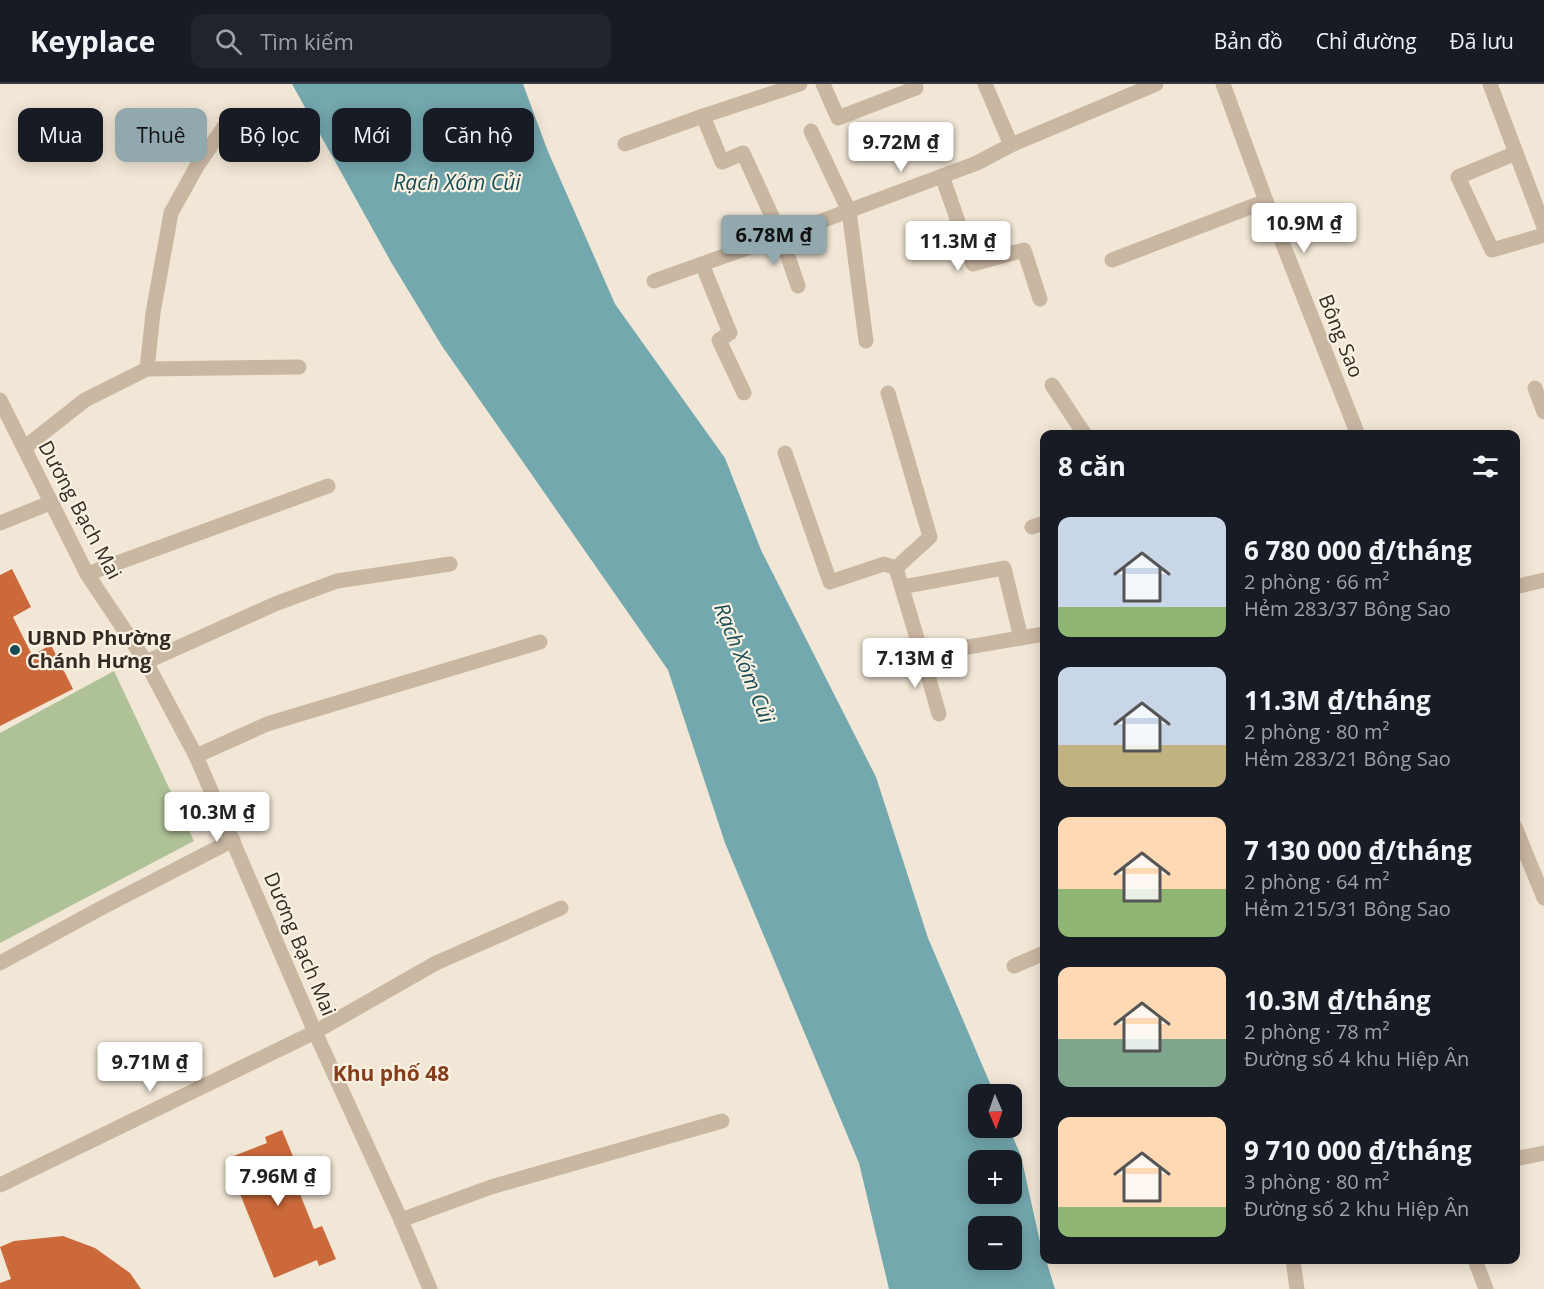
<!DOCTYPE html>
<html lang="vi">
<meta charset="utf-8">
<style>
body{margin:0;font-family:"Open Sans",sans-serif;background:#20242c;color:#f1f3f6;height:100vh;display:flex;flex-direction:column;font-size:22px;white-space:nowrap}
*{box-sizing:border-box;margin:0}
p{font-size:20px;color:#9ea1a6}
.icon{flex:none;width:33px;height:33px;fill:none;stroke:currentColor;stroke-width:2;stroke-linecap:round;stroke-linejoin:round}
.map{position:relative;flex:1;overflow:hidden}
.sheet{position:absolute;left:1040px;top:346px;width:480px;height:834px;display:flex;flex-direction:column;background:#171b24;border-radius:12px;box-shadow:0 3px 15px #0003}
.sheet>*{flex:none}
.guide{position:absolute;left:18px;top:24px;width:570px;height:54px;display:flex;gap:12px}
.needle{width:39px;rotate:178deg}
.controls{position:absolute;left:968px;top:1000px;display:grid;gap:12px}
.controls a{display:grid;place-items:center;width:54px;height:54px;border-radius:12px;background:#171b24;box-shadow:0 3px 15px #0003;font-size:30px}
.price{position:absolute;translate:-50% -51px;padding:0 14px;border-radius:6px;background:#fff;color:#222;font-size:20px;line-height:39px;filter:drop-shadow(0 2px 3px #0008)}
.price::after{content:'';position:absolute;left:50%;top:36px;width:18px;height:14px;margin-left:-9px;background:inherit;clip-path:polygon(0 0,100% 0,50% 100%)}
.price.current{background:#90a8ae;color:#111}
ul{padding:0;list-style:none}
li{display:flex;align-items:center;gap:18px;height:150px;padding:0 18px}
li span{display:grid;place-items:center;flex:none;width:168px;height:120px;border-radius:12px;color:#555}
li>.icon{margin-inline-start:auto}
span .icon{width:72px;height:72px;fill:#fffc;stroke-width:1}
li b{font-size:26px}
h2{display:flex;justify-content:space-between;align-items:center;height:72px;padding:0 18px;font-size:26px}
.chip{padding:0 21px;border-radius:12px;background:#171b24;box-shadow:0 3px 15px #0003;font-size:21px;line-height:54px}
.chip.current{background:#90a8ae;color:#111}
header{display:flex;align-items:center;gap:36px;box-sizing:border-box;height:84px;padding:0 30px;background:#171b24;border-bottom:2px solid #363941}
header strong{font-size:28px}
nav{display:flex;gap:33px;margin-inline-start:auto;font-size:21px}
.search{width:420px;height:54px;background:#20242c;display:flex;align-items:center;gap:15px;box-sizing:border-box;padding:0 21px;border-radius:12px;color:#9ea1a6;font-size:22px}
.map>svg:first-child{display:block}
</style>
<header>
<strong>Keyplace</strong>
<div class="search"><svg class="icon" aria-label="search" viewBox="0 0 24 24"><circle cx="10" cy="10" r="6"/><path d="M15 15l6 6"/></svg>Tìm kiếm</div>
<nav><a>Bản đồ</a><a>Chỉ đường</a><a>Đã lưu</a></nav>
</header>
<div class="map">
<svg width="1544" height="1205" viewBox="0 0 1544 1205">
<rect width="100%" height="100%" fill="#f2e7d6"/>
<!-- green -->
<path fill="#afc196" d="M114 587 194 757 0 859V649Z"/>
<!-- water -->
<path fill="#74a8af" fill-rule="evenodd" d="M292 0H523L547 65 615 220 725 374 761 466 876 693 928 854 995 1011H978V1044H1009L1021 1072 1044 1176H1046L1055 1205H889L859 1079 725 759 668 586 442 262 391 178ZM978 1077H1011V1110H978ZM978 1143H1011V1176H978Z"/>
<!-- building -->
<g fill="#cb693a">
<path d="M12 485 31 523 13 533 32 571 51 561 73 605 0 642V491Z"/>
<path d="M282 1046 295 1077 288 1080 314 1145 322 1142 336 1175 319 1182 317 1176 274 1194 226 1075 267 1059 265 1053Z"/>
<path d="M63 1152 95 1164 130 1189 141 1205H0V1199L11 1195 0 1163 14 1157Z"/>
</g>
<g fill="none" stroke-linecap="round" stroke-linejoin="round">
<!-- minor -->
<g stroke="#cab7a2" stroke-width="15">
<path d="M823 0 838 34 916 4"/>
<path d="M985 0 1011 61"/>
<path d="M1223 0 1266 117 1358 351"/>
<path d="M1490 0 1544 143"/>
<path d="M811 47 849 127 866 257"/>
<path d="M625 60 703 32"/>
<path d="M1516 69 1458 93 1492 166 1544 151"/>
<path d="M942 92 973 180 1024 166 1040 215"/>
<path d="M1112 176 1266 117"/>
<path d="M702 180 730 249 719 256 744 309"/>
<path d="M654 197 781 152 977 79 1011 61 1156 0"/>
<path d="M798 202 781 152 743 69 722 78 703 32 800 0"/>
<path d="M147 285 153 229 171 129 197 82 224 43"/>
<path d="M1052 301 1085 351"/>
<path d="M1535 304 1544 328"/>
<path d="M888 309 930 453 896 484 922 571 1044 550"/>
<path d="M0 316 87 490 146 578 196 672 315 948 401 1136 430 1205"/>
<path d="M24 364 85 316 147 285 299 283"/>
<path d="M785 369 830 498 884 480 896 484"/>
<path d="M0 439 50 419"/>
<path d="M1032 443 1044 439"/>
<path d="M87 490 328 402"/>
<path d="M902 503 1004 484 1021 554"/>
<path d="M1515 503 1544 496"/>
<path d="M922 571 939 630"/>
<path d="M146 578 275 520 337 497 450 480"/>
<path d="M196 672 267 640 540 558"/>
<path d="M1515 743 1544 814"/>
<path d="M0 879 105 822 233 756"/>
<path d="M1014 882 1044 869"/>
<path d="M1515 1075 1544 1069"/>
<path d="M0 1101 315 948 436 879 561 824"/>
<path d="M401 1136 491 1103 722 1037"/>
<path d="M1293 1176 1297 1205"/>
<path d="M1475 1176 1486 1205"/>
</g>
</g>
<!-- markers -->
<circle fill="#194d56" stroke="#f9f1e2" stroke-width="2" cx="15" cy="566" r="6"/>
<g text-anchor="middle" stroke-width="4.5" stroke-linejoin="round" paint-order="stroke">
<!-- street labels -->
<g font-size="20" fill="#342b25" stroke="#f9f1e2">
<text transform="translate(1341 252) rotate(68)" y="7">Bông Sao</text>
<text transform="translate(80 426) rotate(62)" y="7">Dương Bạch Mai</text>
<text transform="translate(300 860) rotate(67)" y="7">Dương Bạch Mai</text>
</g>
<!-- poi labels -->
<g font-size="20" font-weight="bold" fill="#342b25" stroke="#f9f1e2" text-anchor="start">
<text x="27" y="561">UBND Phường<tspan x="27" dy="23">Chánh Hưng</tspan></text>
</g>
<!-- water labels -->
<g font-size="21" font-style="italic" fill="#194d56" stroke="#f9f1e2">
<text x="457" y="106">Rạch Xóm Củi</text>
<text transform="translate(744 579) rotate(68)" y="7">Rạch Xóm Củi</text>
</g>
<!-- neighbourhood labels -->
<g font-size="21" font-weight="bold" fill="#863d1b" stroke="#f9f1e2">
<text x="391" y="997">Khu phố 48</text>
</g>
</g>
</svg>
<div class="controls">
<a><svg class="needle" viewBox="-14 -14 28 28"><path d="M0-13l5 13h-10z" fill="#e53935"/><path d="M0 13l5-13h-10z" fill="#9ea1a6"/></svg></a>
<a>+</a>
<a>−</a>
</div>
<b class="price" style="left:901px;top:89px">9.72M ₫</b>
<b class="price" style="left:1304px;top:170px">10.9M ₫</b>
<b class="price current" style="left:774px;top:182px">6.78M ₫</b>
<b class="price" style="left:958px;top:188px">11.3M ₫</b>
<b class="price" style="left:915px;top:605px">7.13M ₫</b>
<b class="price" style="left:217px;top:759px">10.3M ₫</b>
<b class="price" style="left:150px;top:1009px">9.71M ₫</b>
<b class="price" style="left:278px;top:1123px">7.96M ₫</b>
<div class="guide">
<a class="chip">Mua</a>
<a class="chip current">Thuê</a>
<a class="chip">Bộ lọc</a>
<a class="chip">Mới</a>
<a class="chip">Căn hộ</a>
</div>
<section class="sheet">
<h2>8 căn<svg class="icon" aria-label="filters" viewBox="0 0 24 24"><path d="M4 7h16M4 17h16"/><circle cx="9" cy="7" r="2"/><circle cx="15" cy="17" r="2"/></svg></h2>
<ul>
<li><span style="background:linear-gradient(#c9d6e8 75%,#8fb573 0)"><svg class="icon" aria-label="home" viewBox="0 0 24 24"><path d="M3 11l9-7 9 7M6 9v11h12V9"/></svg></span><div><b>6 780 000 ₫/tháng</b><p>2 phòng · 66 m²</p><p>Hẻm 283/37 Bông Sao</p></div></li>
<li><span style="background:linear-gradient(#c9d6e8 65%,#c2b280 0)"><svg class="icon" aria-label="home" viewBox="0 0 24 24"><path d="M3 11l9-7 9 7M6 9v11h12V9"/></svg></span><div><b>11.3M ₫/tháng</b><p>2 phòng · 80 m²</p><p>Hẻm 283/21 Bông Sao</p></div></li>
<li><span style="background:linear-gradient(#ffd9b3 60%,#8fb573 0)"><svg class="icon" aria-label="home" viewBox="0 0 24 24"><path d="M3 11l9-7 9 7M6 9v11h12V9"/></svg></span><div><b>7 130 000 ₫/tháng</b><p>2 phòng · 64 m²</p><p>Hẻm 215/31 Bông Sao</p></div></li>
<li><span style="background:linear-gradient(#ffd9b3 60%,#7fa58c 0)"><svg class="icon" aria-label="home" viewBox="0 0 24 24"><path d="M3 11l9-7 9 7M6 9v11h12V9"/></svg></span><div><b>10.3M ₫/tháng</b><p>2 phòng · 78 m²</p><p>Đường số 4 khu Hiệp Ân</p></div></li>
<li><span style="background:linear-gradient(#ffd9b3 75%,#8fb573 0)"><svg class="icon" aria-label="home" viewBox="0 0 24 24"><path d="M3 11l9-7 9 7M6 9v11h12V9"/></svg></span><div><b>9 710 000 ₫/tháng</b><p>3 phòng · 80 m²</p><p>Đường số 2 khu Hiệp Ân</p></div></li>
</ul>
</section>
</div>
